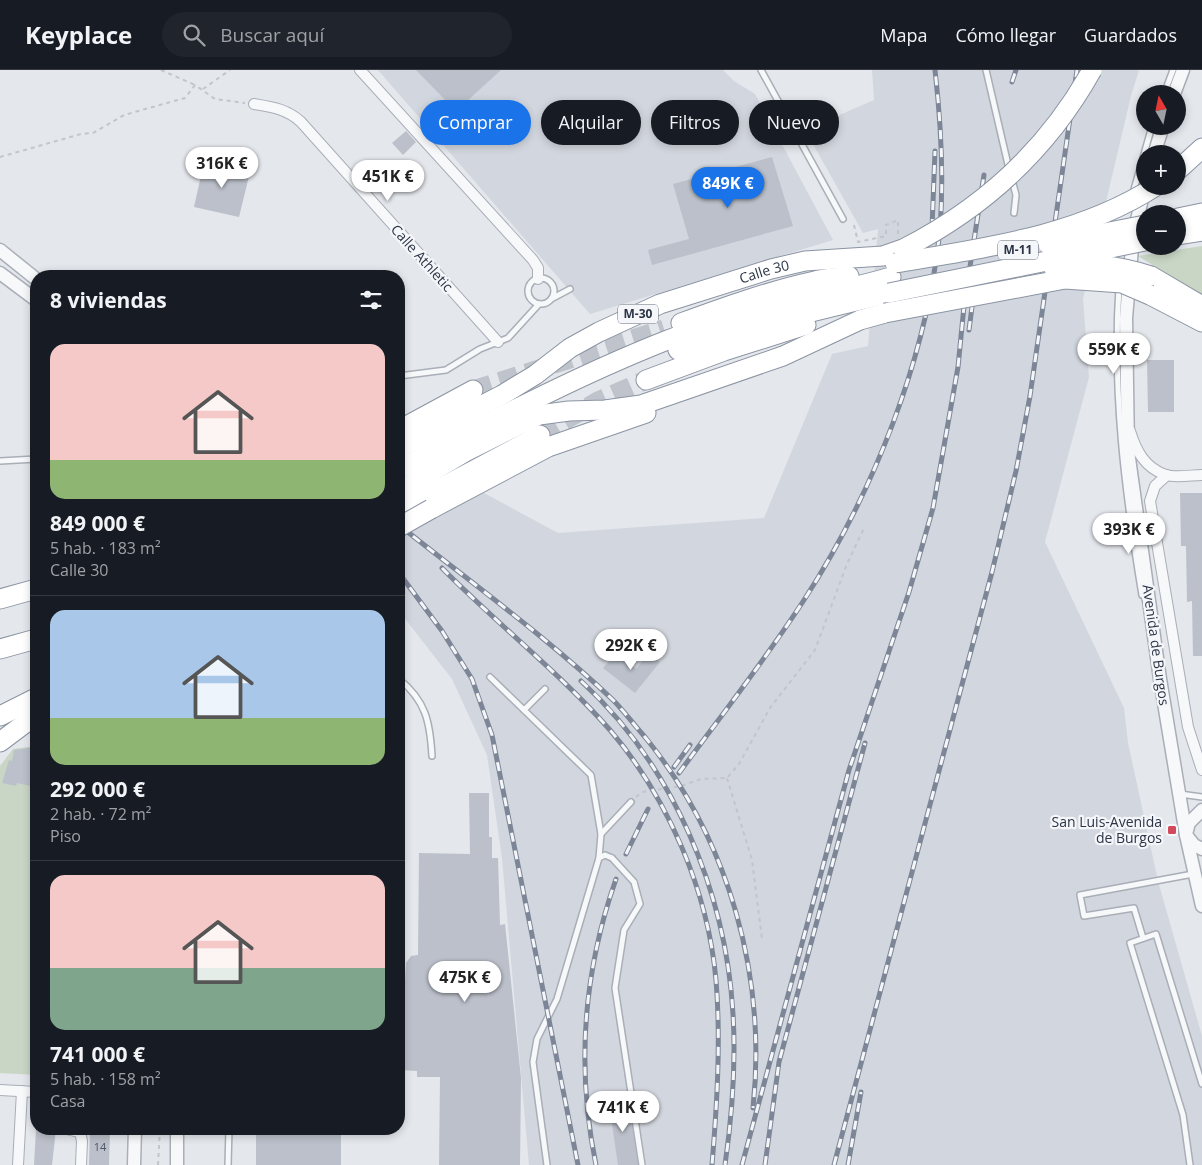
<!DOCTYPE html>
<html lang="es">
<meta charset="utf-8">
<style>
body{margin:0;font-family:"Open Sans",sans-serif;background:#20242c;color:#f1f3f6;height:100vh;display:flex;flex-direction:column;font-size:19px;white-space:nowrap}
*{box-sizing:border-box;margin:0}
p{font-size:16px;color:#9ea1a6}
.icon{flex:none;width:28px;height:28px;fill:none;stroke:currentColor;stroke-width:2;stroke-linecap:round;stroke-linejoin:round}
.map{position:relative;flex:1;overflow:hidden}
.panel{position:absolute;left:30px;top:200px;width:375px;height:865px;display:flex;flex-direction:column;background:#171b24;border-radius:20px;box-shadow:0 2px 8px #0003}
.panel>*{flex:none}
.top-card{position:absolute;left:420px;top:30px;width:475px;height:45px;display:flex;gap:10px}
.needle{width:32px;rotate:351deg}
.buttons{position:absolute;left:1136px;top:15px;display:grid;gap:10px}
.buttons a{display:grid;place-items:center;width:50px;height:50px;border-radius:50%;background:#171b24;box-shadow:0 2px 8px #0003;font-size:25px}
.price{position:absolute;translate:-50% -42px;padding:0 11px;border-radius:18px;background:#fff;color:#222;font-size:16px;line-height:32px;filter:drop-shadow(0 1px 2px #0008)}
.price::after{content:'';position:absolute;left:50%;top:30px;width:15px;height:11px;margin-left:-8px;background:inherit;clip-path:polygon(0 0,100% 0,50% 100%)}
.price.on{background:#1a73e8;color:#fff}
ul{padding:0;list-style:none}
li{display:grid;align-content:center;gap:10px;height:265px;padding:0 20px}
li+li{border-top:1px solid #363941}
li span{display:grid;place-items:center;height:155px;border-radius:15px;color:#555}
li>.icon{margin-inline-start:auto}
span .icon{width:90px;height:90px;fill:#fffc;stroke-width:1}
li b{font-size:21px}
h2{display:flex;justify-content:space-between;align-items:center;height:60px;padding:0 20px;font-size:21px}
.chip{padding:0 18px;border-radius:22px;background:#171b24;box-shadow:0 2px 8px #0003;font-size:18px;line-height:45px}
.chip.on{background:#1a73e8;color:#fff}
header{display:flex;align-items:center;gap:30px;box-sizing:border-box;height:70px;padding:0 25px;background:#171b24;border-bottom:1px solid #363941}
header strong{font-size:24px}
nav{display:flex;gap:28px;margin-inline-start:auto;font-size:18px}
.search{width:350px;height:45px;background:#20242c;display:flex;align-items:center;gap:12px;box-sizing:border-box;padding:0 18px;border-radius:28px;color:#9ea1a6;font-size:19px}
.map>svg:first-child{display:block}
</style>
<header>
<strong>Keyplace</strong>
<div class="search"><svg class="icon" aria-label="search" viewBox="0 0 24 24"><circle cx="10" cy="10" r="6"/><path d="M15 15l6 6"/></svg>Buscar aquí</div>
<nav><a>Mapa</a><a>Cómo llegar</a><a>Guardados</a></nav>
</header>
<div class="map">
<svg width="1202" height="1095" viewBox="0 0 1202 1095">
<rect width="100%" height="100%" fill="#e4e7ec"/>
<!-- built -->
<g fill="#d2d6de">
<path d="M378 0H723L734 11 755 24 833 170 590 244Z"/>
<path d="M872 0H1139L1131 26 1083 229 1089 307 1045 472 1124 638 1128 673 1158 811 1202 966V1095H529L502 788 487 685 452 609 399 541V409L442 445 482 422 558 463 764 448 832 284 868 276 878 159 863 163 805 60 874 30Z"/>
</g>
<!-- green -->
<g fill="#c9d6c5">
<path d="M1202 176V225L1138 186Z"/>
<path d="M36 676V1005L0 1003V696L13 679Z"/>
</g>
<!-- building -->
<g fill="#bbc0ca">
<path d="M416 0H501L456 41Z"/>
<path d="M406 61 416 72 403 85 392 73Z"/>
<path d="M772 87 793 156 652 195 648 180 689 169 673 114Z"/>
<path d="M204 92 250 102 239 147 194 137Z"/>
<path d="M1147 290H1174V342H1148Z"/>
<path d="M1180 423H1202V586H1193L1192 531 1187 532 1186 476H1181Z"/>
<path d="M616 583 636 599 649 583 660 592 635 623 603 598Z"/>
<path d="M36 677 33 711H31V716L17 713 16 716 2 713 9 690 12 691 14 680Z"/>
<path d="M469 723H489V767H492V788H498L500 855 505 854 521 1008 520 1095H439L440 1007H417V1001L399 1000V911H405L406 893 411 886 418 885 419 783 470 784Z"/>
<path d="M628 1030 638 1095H618L609 1033Z"/>
<path d="M36 1059H56L52 1095H34Z"/>
<path d="M90 1059H110L109 1095H89Z"/>
<rect x="256" y="1059" width="85" height="36"/>
</g>
<g fill="none" stroke-linecap="round" stroke-linejoin="round">
<!-- motorway-tunnel -->
<g stroke="#bfc3cb" stroke-width="19" stroke-dasharray="19 9" stroke-linecap="butt">
<path d="M473 320 664 259"/>
<path d="M540 365 598 331 646 310"/>
</g>
<!-- service casing -->
<g stroke="#a9aeb7" stroke-width="8">
<g id="service">
<path d="M761 0 843 149"/>
<path d="M986 0 1009 99"/>
<path d="M1164 24 1173 0"/>
<path d="M1012 110 1016 125 1014 143"/>
<path d="M1133 123 1152 56"/>
<circle cx="541" cy="221" r="13"/>
<path d="M1119 217C1112 321 1125 423 1142 525"/>
<path d="M553 228 570 219"/>
<path d="M399 306 446 300 480 279 508 268 539 234"/>
<path d="M0 391 36 389"/>
<path d="M490 607 591 705 601 764"/>
<path d="M399 609C426 631 430 652 432 686"/>
<path d="M524 640 545 619"/>
<path d="M1180 724 1202 727"/>
<path d="M599 788 601 764 631 732"/>
<path d="M634 812 640 834 624 860 615 918 642 1095"/>
<path d="M1143 868 1134 838 1084 846 1080 825 1193 804"/>
<path d="M228 1095 229 1059"/>
<path d="M547 1095 533 992 537 969 557 929 599 788 605 785 612 788"/>
<path d="M1190 1095 1183 1045 1130 873 1156 864 1202 1014"/>
</g>
</g>
<!-- minor casing -->
<g stroke="#a9aeb7" stroke-width="12">
<g id="minor">
<path d="M360 0 533 190 538 198V209"/>
<path d="M254 34C272 37 287 39 301 52L498 272"/>
<path d="M1130 361C1136 381 1145 398 1166 405 1176 408 1192 405 1202 405"/>
<path d="M1167 405 1155 416 1150 431 1188 657 1202 700"/>
<path d="M0 1020 36 1022"/>
<path d="M66 1059 80 1062 82 1071 81 1095"/>
<path d="M18 1095 22 1021"/>
</g>
</g>
<!-- tertiary casing -->
<g stroke="#a9aeb7" stroke-width="15">
<g id="tertiary">
<path d="M1174 24 1183 0"/>
<path d="M1154 84 1163 56"/>
<path d="M1144 121 1133 166 1126 248 1128 381 1160 609 1186 765 1202 836"/>
<path d="M0 180 36 209"/>
<path d="M0 203 36 230"/>
<path d="M1186 764 1189 753 1202 740"/>
<path d="M1186 765 1194 775 1202 779"/>
<path d="M177 1059V1095"/>
<path d="M134 1095 135 1059"/>
</g>
</g>
<!-- motorway casing -->
<g stroke="#8b94a3" stroke-width="21">
<g id="motorway">
<path d="M1178 100 1202 78"/>
<path d="M1178 148 1202 143"/>
<path d="M1178 165 1202 161"/>
<path d="M1151 206 1202 236"/>
<path d="M1150 225 1202 252"/>
<path d="M681 253C725 237 769 221 815 211 826 208 838 208 849 206"/>
<path d="M678 280 754 256 889 223"/>
<path d="M646 310 724 281 806 255"/>
<path d="M399 360 473 320"/>
<path id="s1" d="M399 378 502 325 535 305 570 278 599 262 660 234 771 199 805 191 883 186 903 179"/>
<path d="M399 399C486 354 574 307 665 271 738 243 816 228 891 207"/>
<path d="M399 421 465 382 539 345 569 341 605 340 641 335 783 286 860 250 885 243"/>
<path d="M431 439 548 377 646 343"/>
<path d="M399 440 540 365"/>
<path d="M0 529 36 519"/>
<path d="M0 579 36 569"/>
<path d="M0 646 36 628"/>
<path d="M0 672 36 645"/>
</g>
</g>
<!-- path -->
<g stroke="#c2c5cb" stroke-width="2" stroke-dasharray="4 4" stroke-linecap="butt">
<path d="M161 0 195 15"/>
<path d="M203 19 230 0"/>
<path d="M0 87 81 64 93 63 124 45 185 28 195 15 215 29 245 33"/>
<path d="M854 155 858 172 886 166V155L898 150V165"/>
<path d="M727 708 752 790 762 869"/>
<path d="M636 727 642 722 681 716 701 709 727 708 739 694 770 638 815 580 847 494 864 458"/>
<path d="M158 1095 160 1059"/>
</g>
<!-- service -->
<use href="#service" stroke="#f7f8fa" stroke-width="5"/>
<!-- minor -->
<use href="#minor" stroke="#f7f8fa" stroke-width="10"/>
<!-- tertiary -->
<use href="#tertiary" stroke="#f7f8fa" stroke-width="12"/>
<!-- motorway -->
<use href="#motorway" stroke="#fff" stroke-width="19"/>
<!-- rail casing -->
<g stroke="#7d8696" stroke-width="5">
<g id="rail">
<path d="M1012 12 1016 0"/>
<path d="M932 158 935 81"/>
<path d="M969 260 976 206"/>
<path d="M399 455C469 511 548 568 613 630 624 641 634 655 645 667 729 770 767 906 753 1038"/>
<path d="M442 498C496 553 559 602 610 660 668 728 708 821 716 910 721 971 717 1034 712 1095"/>
<path d="M399 503 442 561 472 609 492 665 578 1095"/>
<path d="M581 611C673 695 726 822 733 944 736 993 732 1046 725 1095"/>
<path d="M674 697 690 675"/>
<path d="M679 703C721 646 765 590 804 530 874 422 927 287 940 159 944 106 941 53 935 0"/>
<path d="M626 784 648 739"/>
<path d="M596 1095C576 998 583 903 616 809"/>
<path d="M742 1095 849 700 909 522 933 438 958 297 964 236 984 105"/>
<path d="M765 1095 779 992 865 673"/>
<path d="M834 1095 992 502 1016 401 1030 326 1077 0"/>
<path d="M848 1095 861 1022"/>
</g>
</g>
<!-- rail -->
<use href="#rail" stroke="#f4f6f9" stroke-width="3" stroke-dasharray="9" stroke-linecap="butt"/>
<!-- service-bridge casing -->
<g stroke="#a9aeb7" stroke-width="8" stroke-linecap="butt">
<path id="service-bridge" d="M612 788 634 812"/>
</g>
<!-- motorway-bridge casing -->
<g stroke="#8b94a3" stroke-width="21" stroke-linecap="butt">
<g id="motorway-bridge">
<path d="M1048 174 1145 155"/>
<path d="M903 179C984 138 1048 79 1092 0"/>
<path d="M895 193C984 178 1079 166 1156 116"/>
<path d="M1054 199C1090 192 1116 195 1151 206"/>
<path d="M889 223 1145 171"/>
<path d="M885 243 1065 209 1122 213 1150 225"/>
<path d="M399 457 431 439"/>
</g>
</g>
<!-- service-bridge -->
<use href="#service-bridge" stroke="#f7f8fa" stroke-width="5"/>
<!-- motorway-bridge -->
<use href="#motorway-bridge" stroke="#fff" stroke-width="19"/>
</g>
<!-- markers -->
<rect fill="#d1495b" stroke="#f4f6f9" stroke-width="2" x="1167" y="755" width="10" height="10" rx="2.5"/>
<g text-anchor="middle" stroke-width="4.5" stroke-linejoin="round" paint-order="stroke">
<!-- number labels -->
<g font-size="11" fill="#4f5766">
<text x="100" y="1081">14</text>
</g>
<!-- shield labels -->
<g fill="#f4f6f9" stroke="#676e7b" stroke-width="1">
<rect x="998" y="170.5" width="40" height="19" rx="4"/>
<rect x="618" y="234.5" width="40" height="19" rx="4"/>
</g>
<g font-size="12" font-weight="bold" fill="#2b3445">
<text x="1018" y="184">M-11</text>
<text x="638" y="248">M-30</text>
</g>
<!-- street labels -->
<g font-size="14" fill="#2b3445" stroke="#f4f6f9">
<text transform="translate(422 188) rotate(48)" y="5">Calle Athletic</text>
<text dy="5" stroke="none"><textPath href="#s1" startOffset="408">Calle 30</textPath></text>
<text transform="translate(1156 575) rotate(82)" y="5">Avenida de Burgos</text>
</g>
<!-- poi labels -->
<g font-size="14" fill="#2b3445" stroke="#f4f6f9" text-anchor="end">
<text x="1162" y="757">San Luis-Avenida<tspan x="1162" dy="16">de Burgos</tspan></text>
</g>
</g>
</svg>
<div class="buttons">
<a><svg class="needle" viewBox="-14 -14 28 28"><path d="M0-13l5 13h-10z" fill="#e53935"/><path d="M0 13l5-13h-10z" fill="#9ea1a6"/></svg></a>
<a>+</a>
<a>−</a>
</div>
<b class="price" style="left:222px;top:119px">316K €</b>
<b class="price" style="left:388px;top:132px">451K €</b>
<b class="price on" style="left:728px;top:139px">849K €</b>
<b class="price" style="left:1114px;top:305px">559K €</b>
<b class="price" style="left:1129px;top:485px">393K €</b>
<b class="price" style="left:631px;top:601px">292K €</b>
<b class="price" style="left:465px;top:933px">475K €</b>
<b class="price" style="left:623px;top:1063px">741K €</b>
<div class="top-card">
<a class="chip on">Comprar</a>
<a class="chip">Alquilar</a>
<a class="chip">Filtros</a>
<a class="chip">Nuevo</a>
</div>
<section class="panel">
<h2>8 viviendas<svg class="icon" aria-label="filters" viewBox="0 0 24 24"><path d="M4 7h16M4 17h16"/><circle cx="9" cy="7" r="2"/><circle cx="15" cy="17" r="2"/></svg></h2>
<ul>
<li><span style="background:linear-gradient(#f6c9c9 75%,#8fb573 0)"><svg class="icon" aria-label="home" viewBox="0 0 24 24"><path d="M3 11l9-7 9 7M6 9v11h12V9"/></svg></span><div><b>849 000 €</b><p>5 hab. · 183 m²</p><p>Calle 30</p></div></li>
<li><span style="background:linear-gradient(#a9c7e8 70%,#8fb573 0)"><svg class="icon" aria-label="home" viewBox="0 0 24 24"><path d="M3 11l9-7 9 7M6 9v11h12V9"/></svg></span><div><b>292 000 €</b><p>2 hab. · 72 m²</p><p>Piso</p></div></li>
<li><span style="background:linear-gradient(#f6c9c9 60%,#7fa58c 0)"><svg class="icon" aria-label="home" viewBox="0 0 24 24"><path d="M3 11l9-7 9 7M6 9v11h12V9"/></svg></span><div><b>741 000 €</b><p>5 hab. · 158 m²</p><p>Casa</p></div></li>
</ul>
</section>
</div>
